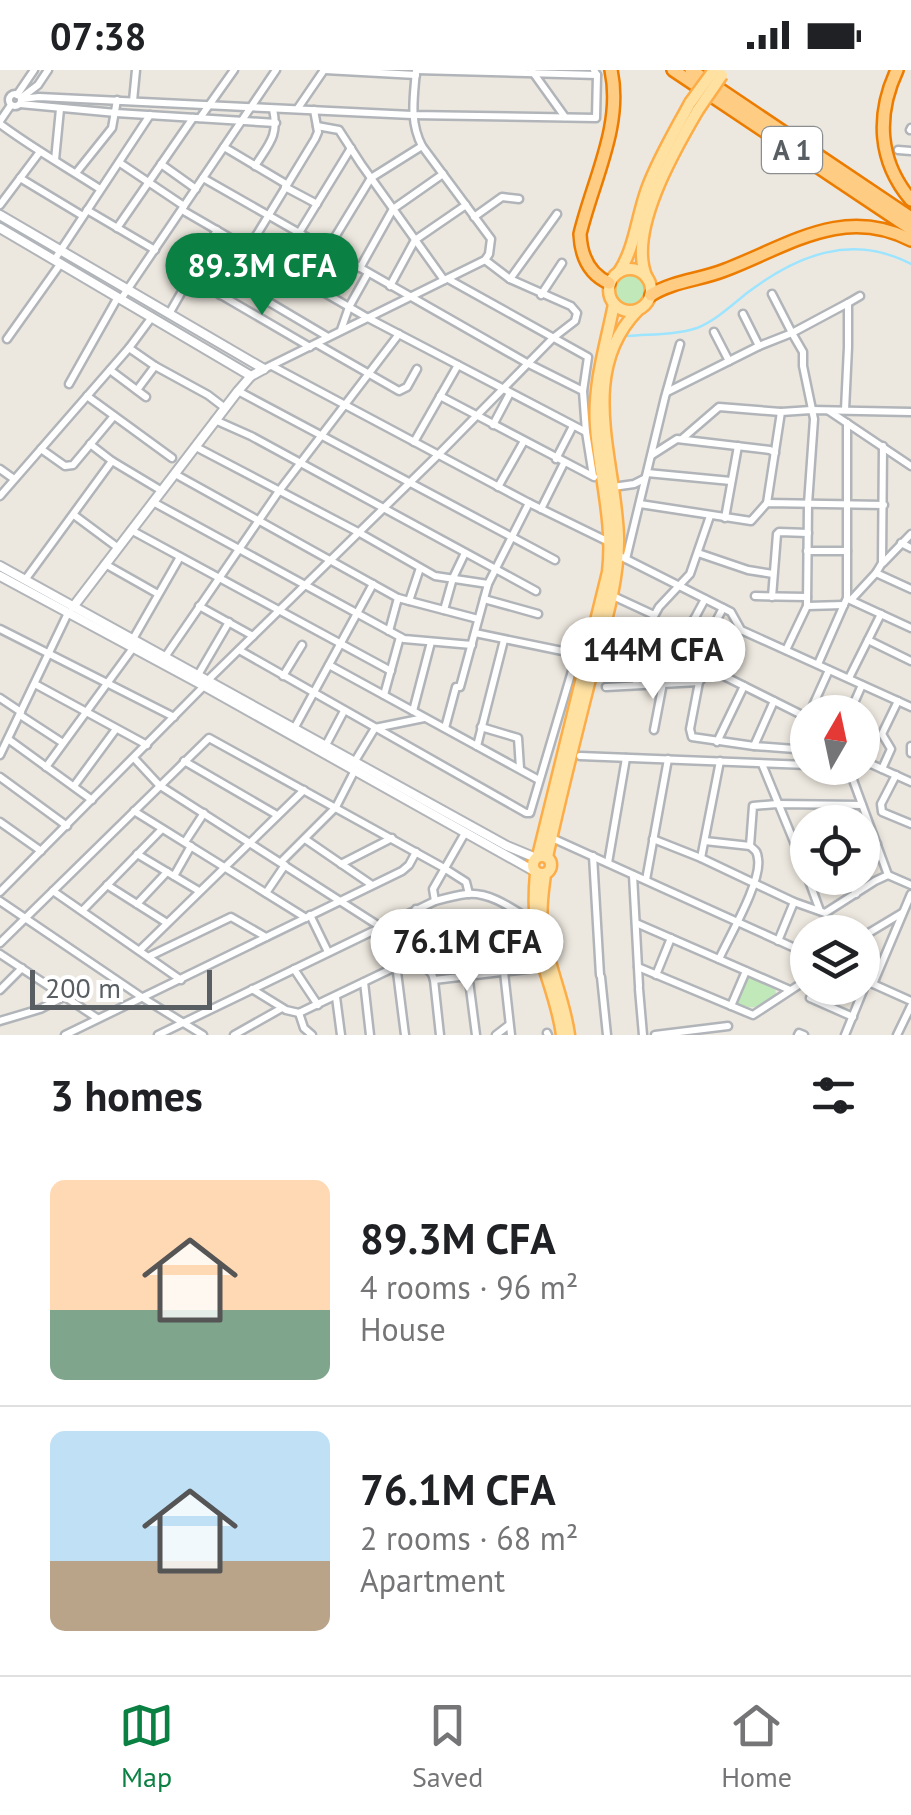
<!DOCTYPE html>
<meta charset="utf-8">
<style>
body{margin:0;font-family:"PT Sans",sans-serif;background:#f2f2f2;color:#202124;height:100vh;display:flex;flex-direction:column;font-size:38px;white-space:nowrap}
*{box-sizing:border-box;margin:0}
p{font-size:32px;color:#757577}
.icon{flex:none;width:55px;height:55px;fill:none;stroke:currentColor;stroke-width:2;stroke-linecap:round;stroke-linejoin:round}
.map{position:relative;height:965px;overflow:hidden}
.drawer{display:flex;flex-direction:column;background:#fff;flex:1}
.drawer>*{flex:none}
.needle{width:65px;rotate:9deg}
.controls{position:absolute;left:790px;top:625px;display:grid;gap:20px}
.controls a{display:grid;place-items:center;width:90px;height:90px;border-radius:50%;background:#fff;box-shadow:0 2px 8px #0004;font-size:50px}
.scale{position:absolute;left:30px;bottom:25px;width:182px;box-sizing:border-box;padding-left:10px;border:5px solid #585e62;border-top:0;font-size:28px;line-height:35px;white-space:nowrap;color:#585e62;-webkit-text-stroke:8px #fff;paint-order:stroke}
.price{position:absolute;translate:-50% -85px;padding:0 22px;border-radius:35px;background:#fff;color:#222;font-size:32px;line-height:65px;filter:drop-shadow(0 2px 5px #0008)}
.price::after{content:'';position:absolute;left:50%;top:60px;width:30px;height:22px;margin-left:-15px;background:inherit;clip-path:polygon(0 0,100% 0,50% 100%)}
.price.active{background:#0b8043;color:#fff}
ul{padding:0;list-style:none}
li{display:flex;align-items:center;gap:30px;height:250px;padding:0 50px}
li+li{border-top:2px solid #e0e0e0}
li span{display:grid;place-items:center;flex:none;width:280px;height:200px;border-radius:15px;color:#555}
li>.icon{margin-inline-start:auto}
span .icon{width:120px;height:120px;fill:#fffc;stroke-width:1}
li b{font-size:42px}
h2{display:flex;justify-content:space-between;align-items:center;height:120px;padding:0 50px;font-size:42px}
.status{display:flex;justify-content:space-between;align-items:center;height:70px;padding:0 50px;background:#fff;direction:ltr}
.status svg{height:28px;fill:currentColor}
.menu{display:flex;justify-content:space-around;align-items:center;height:140px;border-top:2px solid #e0e0e0;background:#fff;font-size:28px;color:#757577}
.menu a{display:grid;justify-items:center;gap:5px}
.menu .active{color:#0b8043}
.map>svg:first-child{display:block}
</style>
<div class="status"><b>07:38</b><svg viewBox="0 0 49 12"><path d="M0 12V9h3v3zM5 12V6h3v6zM10 12V3h3v9zM15 12V0h3v12zM26 1h20v11H26zM47 4h2v5h-2z"/></svg></div>
<div class="map">
<svg width="911" height="965" viewBox="0 0 911 965">
<rect width="100%" height="100%" fill="#ede8df"/>
<!-- green -->
<g fill="#c0e8b9">
<circle cx="630" cy="221" r="17"/>
<path d="M748 907 775 918 776 924C762 936 756 941 738 934L737 930Z"/>
</g>
<g fill="none" stroke-linecap="round" stroke-linejoin="round">
<!-- stream -->
<path stroke="#9de4ff" stroke-width="2.5" d="M628 266C650 264 676 265 697 258 715 251 732 235 747 223 797 185 852 163 911 194"/>
<!-- minor casing -->
<g stroke="#b1b5b9" stroke-width="11">
<g id="minor">
<path d="M325 0 416 5"/>
<path d="M416 0 597 5"/>
<path d="M532 1 565 47"/>
<circle cx="15" cy="30" r="6"/>
<path d="M17 25 34 0"/>
<path d="M21 28 38 15 48 0"/>
<path d="M21 29 39 27 412 45 596 48 597 5 594 0"/>
<path d="M133 31 136 0"/>
<path d="M20 34 116 43 276 53"/>
<path d="M298 38 324 0"/>
<path d="M200 48 234 0"/>
<path d="M0 51 11 35"/>
<path d="M0 54C32 78 66 97 100 119"/>
<path d="M317 56 339 60 361 94 444 210"/>
<path d="M910 60 911 58"/>
<path d="M224 77 286 114"/>
<path d="M898 80 911 81"/>
<path d="M55 90 60 39"/>
<path d="M120 93 184 136"/>
<path d="M161 94 196 119"/>
<path d="M255 96C269 74 279 66 273 39"/>
<path d="M76 103 112 58 117 30"/>
<path d="M20 108 83 146"/>
<path d="M203 108 527 293 583 321"/>
<path d="M285 117 317 134"/>
<path d="M0 135 39 83"/>
<path d="M87 140 155 180"/>
<path d="M182 140 368 248 586 362"/>
<path d="M474 147 502 127 519 129"/>
<path d="M117 158 193 48"/>
<path d="M299 163 351 78"/>
<path d="M55 189 150 45"/>
<path d="M360 198 393 139 443 104"/>
<path d="M190 207 310 277"/>
<path d="M230 209 328 267"/>
<path d="M448 209 588 287 583 321 586 362 593 406"/>
<path d="M510 209 557 144"/>
<path d="M307 213 371 108 422 76"/>
<path d="M390 216 415 170 466 135"/>
<path d="M220 225 315 69 318 62 314 40"/>
<path d="M541 225 562 193"/>
<path d="M121 229 276 0"/>
<path d="M848 233 860 226"/>
<path d="M169 244 217 160"/>
<path d="M743 244 759 276"/>
<path d="M341 260 349 237 368 203"/>
<path d="M714 262 729 291"/>
<path d="M7 269 61 193"/>
<path d="M317 274 399 321 407 317 417 299"/>
<path d="M129 278 155 296"/>
<path d="M272 296 529 433 611 473"/>
<path d="M264 299 485 190 489 184 491 169 422 76C409 51 414 27 416 0"/>
<path d="M110 300 146 327"/>
<path d="M69 314 118 227"/>
<path d="M137 320 155 296 208 325 225 338"/>
<path d="M238 321 555 490"/>
<path d="M667 322 759 276 792 263 772 224"/>
<path d="M87 326 172 388"/>
<path d="M440 326 594 407"/>
<path d="M829 341 911 396"/>
<path d="M215 350 251 366 536 521"/>
<path d="M493 355 510 323"/>
<path d="M683 368 719 337 781 342"/>
<path d="M414 372 458 295"/>
<path d="M90 374 112 391"/>
<path d="M196 377 358 462 435 506 488 514"/>
<path d="M41 379 65 396 73 395 114 346"/>
<path d="M652 385 677 369 770 380 775 383"/>
<path d="M556 389 573 356"/>
<path d="M0 399 14 409"/>
<path d="M647 403 731 411"/>
<path d="M175 404 398 528 478 549"/>
<path d="M498 417 524 371"/>
<path d="M613 417 634 414 644 409"/>
<path d="M0 426 129 278 152 247"/>
<path d="M153 432 404 569 472 575"/>
<path d="M767 433 781 342 811 340 911 342"/>
<path d="M640 434 751 451 767 433 884 435"/>
<path d="M541 439 564 393"/>
<path d="M74 445 117 477"/>
<path d="M725 448 738 376"/>
<path d="M131 460 391 601"/>
<path d="M901 473 911 478"/>
<path d="M807 481H847"/>
<path d="M698 483 748 500 773 504"/>
<path d="M618 485 731 542 741 560 911 637"/>
<path d="M626 489 665 327 680 274"/>
<path d="M883 493 911 464"/>
<path d="M105 494 158 524"/>
<path d="M876 503 911 519"/>
<path d="M25 510 112 391 162 421"/>
<path d="M613 526 654 545"/>
<path d="M755 526 807 527"/>
<path d="M772 527 777 464 779 462 808 463"/>
<path d="M484 529 538 544"/>
<path d="M848 529 911 558"/>
<path d="M851 530 876 503 882 493 883 376"/>
<path d="M409 531 420 498"/>
<path d="M199 536 253 566"/>
<path d="M807 536 844 535"/>
<path d="M444 540 453 508 465 483"/>
<path d="M694 549 724 567"/>
<path d="M0 559 174 647"/>
<path d="M712 559 723 538"/>
<path d="M741 560 734 567H725L710 599 699 612 690 659 692 667 754 676 808 680"/>
<path d="M389 561 398 528"/>
<path d="M684 568 705 529"/>
<path d="M133 569 180 487"/>
<path d="M868 570 911 591"/>
<path d="M639 573 659 537 690 504 710 446"/>
<path d="M239 580 526 743H530L577 584 475 563"/>
<path d="M786 580 807 536 808 434 814 349 803 296V282L792 263 848 233V277L845 340"/>
<path d="M165 587 279 421 399 264"/>
<path d="M818 594 847 528V353"/>
<path d="M329 595 539 710"/>
<path d="M710 599 808 648"/>
<path d="M198 605 229 552"/>
<path d="M283 606 302 575"/>
<path d="M849 608 881 544"/>
<path d="M208 610 438 385 553 268 575 251 577 243 571 236 510 209 485 190"/>
<path d="M35 614 147 675"/>
<path d="M636 614 639 573 725 567"/>
<path d="M606 617 699 612"/>
<path d="M384 625 400 567"/>
<path d="M0 628 21 642"/>
<path d="M413 641 431 572"/>
<path d="M810 642 829 600"/>
<path d="M850 642 862 615"/>
<path d="M20 645 63 673"/>
<path d="M295 657 373 514"/>
<path d="M481 657 518 668 520 698"/>
<path d="M445 658 456 617H460L488 514 529 433"/>
<path d="M654 660 663 613"/>
<path d="M8 669 92 730"/>
<path d="M717 672 744 616"/>
<path d="M326 675 344 641"/>
<path d="M477 676 504 570"/>
<path d="M754 676 774 631"/>
<path d="M911 676V683"/>
<path d="M794 679 808 648"/>
<path d="M0 685 68 543"/>
<path d="M580 686 808 695"/>
<path d="M134 688 159 715 379 856"/>
<path d="M862 690 911 712"/>
<path d="M184 691 277 745"/>
<path d="M355 691 375 658 424 648"/>
<path d="M762 694 808 806"/>
<path d="M46 697 133 578"/>
<path d="M845 698 853 710 888 805"/>
<path d="M882 699 891 679 882 664 898 631"/>
<path d="M896 705 881 734 882 742 911 754"/>
<path d="M0 707 67 756"/>
<path d="M74 716 116 659"/>
<path d="M134 741 306 848"/>
<path d="M0 752 41 781"/>
<path d="M552 768 808 884"/>
<path d="M305 769 372 815"/>
<path d="M653 769 701 788 794 832 825 843 875 811 888 805 911 815"/>
<path d="M705 771 750 776"/>
<path d="M185 772 204 743"/>
<path d="M795 774H808"/>
<path d="M862 774H877"/>
<path d="M137 784 199 821"/>
<path d="M593 786 600 905"/>
<path d="M701 788 720 691"/>
<path d="M281 792 336 737 355 700"/>
<path d="M608 793 626 688"/>
<path d="M341 794 392 768"/>
<path d="M633 805 639 916"/>
<path d="M174 806 191 776"/>
<path d="M808 808 820 841"/>
<path d="M850 808 856 824"/>
<path d="M646 810 668 689"/>
<path d="M107 815 167 853"/>
<path d="M53 821 181 910"/>
<path d="M0 822 204 616"/>
<path d="M266 823 285 795"/>
<path d="M0 831 143 928 203 965"/>
<path d="M435 831 433 819 465 763"/>
<path d="M137 834 167 802"/>
<path d="M416 839 424 878"/>
<path d="M83 840 162 759"/>
<path d="M310 845 328 882"/>
<path d="M636 853 790 920"/>
<path d="M862 867 902 843"/>
<path d="M778 871 794 832"/>
<path d="M464 872 476 965"/>
<path d="M0 873 209 668 444 798 466 812 469 824"/>
<path d="M140 880 304 720"/>
<path d="M0 884 97 948"/>
<path d="M150 886 231 847 266 867"/>
<path d="M416 887 432 904 434 910 544 897"/>
<path d="M719 889C729 867 762 811 758 789 757 781 756 781 750 776L753 736 777 734 862 735"/>
<path d="M396 894 405 965"/>
<path d="M638 897 753 945 808 909"/>
<path d="M294 899 318 935"/>
<path d="M504 902 511 965"/>
<path d="M656 905 671 868"/>
<path d="M601 907 607 965"/>
<path d="M862 909 911 931"/>
<path d="M434 910 440 965"/>
<path d="M364 912 370 965"/>
<path d="M873 914 911 824"/>
<path d="M252 919 286 940 299 943 416 887 424 878 536 864"/>
<path d="M639 919 643 965"/>
<path d="M0 920 22 898"/>
<path d="M336 927 341 965"/>
<path d="M810 928 853 947"/>
<path d="M731 936 746 901"/>
<path d="M299 943 304 958 312 965"/>
<path d="M0 951 40 939 65 926"/>
<path d="M547 963 548 965"/>
<path d="M65 965 402 801 409 795 416 782"/>
<path d="M158 965 435 831C446 828 457 825 467 824 492 822 514 840 534 852"/>
<path d="M234 965 282 938"/>
<path d="M496 965 509 955"/>
<path d="M655 965 728 956"/>
<path d="M798 965 799 963 804 965"/>
<path d="M845 965 867 911"/>
<path d="M897 965 911 936"/>
</g>
</g>
<!-- tertiary casing -->
<g stroke="#b1b5b9" stroke-width="12">
<g id="tertiary">
<path d="M0 145 264 299"/>
<path d="M0 158 251 306"/>
<path d="M0 496 507 776 536 788"/>
<path d="M0 506 204 616 534 801"/>
<path d="M73 537 238 321 251 306 264 299"/>
</g>
</g>
<!-- primary casing -->
<g stroke="#fdad48" stroke-width="15">
<g id="primary">
<circle cx="630" cy="220" r="21"/>
<path d="M619 202C635 178 637 146 647 119 658 89 675 61 690 33"/>
<path d="M647 208C626 163 675 79 698 40"/>
<circle cx="542" cy="795" r="9"/>
<path d="M538 786 608 502C614 452 599 405 596 356 593 314 606 275 614 234"/>
<path d="M547 787C560 727 575 668 590 609 602 563 619 515 618 467 616 391 576 303 638 240"/>
<path d="M536 803C533 835 534 865 544 897 551 920 559 941 562 965"/>
<path d="M545 804C543 821 540 837 542 853 546 892 564 927 569 965"/>
</g>
</g>
<!-- motorway casing -->
<g stroke="#ec7c00" stroke-width="16">
<g id="motorway">
<path d="M673 0 911 159"/>
<path d="M691 0 911 148"/>
<path d="M897 0C876 45 878 91 911 130"/>
<path d="M609 213C589 204 581 186 580 164 593 110 623 55 611 0"/>
<path d="M651 225C673 211 700 210 725 200 788 176 843 135 911 170"/>
</g>
</g>
<!-- minor -->
<use href="#minor" stroke="#fff" stroke-width="6"/>
<!-- tertiary -->
<use href="#tertiary" stroke="#fff" stroke-width="8"/>
<!-- primary -->
<use href="#primary" stroke="#ffe1a2" stroke-width="10"/>
<!-- motorway -->
<use href="#motorway" stroke="#ffcc84" stroke-width="11"/>
<!-- primary-bridge casing -->
<g stroke="#fdad48" stroke-width="15" stroke-linecap="butt">
<g id="primary-bridge">
<path d="M690 33 714 0"/>
<path d="M698 40 722 5"/>
</g>
</g>
<!-- primary-bridge -->
<use href="#primary-bridge" stroke="#ffe1a2" stroke-width="10"/>
</g>
<g text-anchor="middle" stroke-width="8" stroke-linejoin="round" paint-order="stroke">
<!-- shield labels -->
<rect fill="#fff" stroke="#8a8e91" stroke-width="2.5" x="762" y="57" width="60" height="46" rx="8"/>
<g font-size="28" font-weight="bold" fill="#585e62">
<text x="792" y="90">A 1</text>
</g>
</g>
</svg>
<div class="controls">
<a><svg class="needle" viewBox="-14 -14 28 28"><path d="M0-13l5 13h-10z" fill="#e53935"/><path d="M0 13l5-13h-10z" fill="#757577"/></svg></a>
<a><svg class="icon" aria-label="locate" viewBox="0 0 24 24"><circle cx="12" cy="12" r="6"/><path d="M12 2v4M12 18v4M2 12h4M18 12h4"/></svg></a>
<a><svg class="icon" aria-label="layers" viewBox="0 0 24 24"><path d="M12 4l9 5-9 5-9-5zM3 14l9 5 9-5"/></svg></a>
</div>
<div class="scale">200 m</div>
<b class="price active" style="left:262px;top:248px">89.3M CFA</b>
<b class="price" style="left:653px;top:632px">144M CFA</b>
<b class="price" style="left:467px;top:924px">76.1M CFA</b>
</div>
<section class="drawer">
<h2>3 homes<svg class="icon" aria-label="filters" viewBox="0 0 24 24"><path d="M4 7h16M4 17h16"/><circle cx="9" cy="7" r="2"/><circle cx="15" cy="17" r="2"/></svg></h2>
<ul>
<li><span style="background:linear-gradient(#ffd9b3 65%,#7fa58c 0)"><svg class="icon" aria-label="home" viewBox="0 0 24 24"><path d="M3 11l9-7 9 7M6 9v11h12V9"/></svg></span><div><b>89.3M CFA</b><p>4 rooms · 96 m²</p><p>House</p></div></li>
<li><span style="background:linear-gradient(#bfe0f5 65%,#b9a48a 0)"><svg class="icon" aria-label="home" viewBox="0 0 24 24"><path d="M3 11l9-7 9 7M6 9v11h12V9"/></svg></span><div><b>76.1M CFA</b><p>2 rooms · 68 m²</p><p>Apartment</p></div></li>
</ul>
</section>
<nav class="menu">
<a class="active"><svg class="icon" aria-label="map" viewBox="0 0 24 24"><path d="M3 6l6-2 6 2 6-2v14l-6 2-6-2-6 2zM9 4v14M15 6v14"/></svg>Map</a>
<a><svg class="icon" aria-label="saved" viewBox="0 0 24 24"><path d="M7 4h10v16l-5-4-5 4z"/></svg>Saved</a>
<a><svg class="icon" aria-label="home" viewBox="0 0 24 24"><path d="M3 11l9-7 9 7M6 9v11h12V9"/></svg>Home</a>
</nav>
